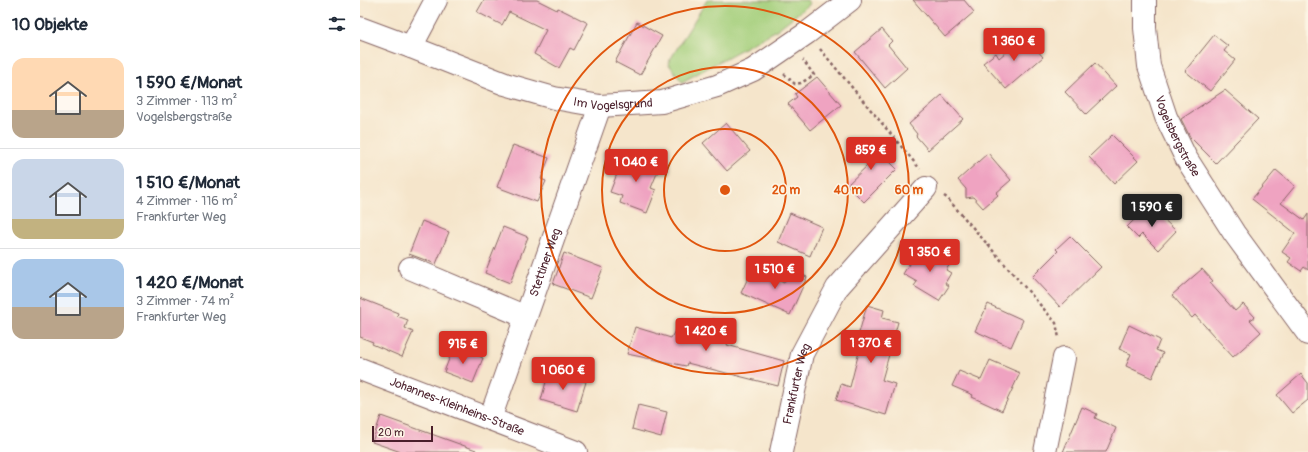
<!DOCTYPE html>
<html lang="de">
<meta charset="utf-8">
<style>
body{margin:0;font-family:Pangolin,sans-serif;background:#f6f6f7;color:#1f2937;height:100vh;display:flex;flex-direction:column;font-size:15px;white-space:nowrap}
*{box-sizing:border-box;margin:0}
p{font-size:13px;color:#747a83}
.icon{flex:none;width:22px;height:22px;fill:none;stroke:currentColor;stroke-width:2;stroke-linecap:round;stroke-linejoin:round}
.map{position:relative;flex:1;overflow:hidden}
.sheet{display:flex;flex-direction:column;background:#fff;width:360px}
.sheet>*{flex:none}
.scale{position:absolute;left:12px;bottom:10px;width:61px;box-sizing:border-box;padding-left:4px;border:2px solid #4a1f2b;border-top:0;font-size:11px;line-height:14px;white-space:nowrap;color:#4a1f2b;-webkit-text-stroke:3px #fcf5e5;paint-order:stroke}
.price{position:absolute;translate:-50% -34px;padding:0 9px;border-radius:4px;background:#d93025;color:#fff;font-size:13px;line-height:26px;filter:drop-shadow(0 1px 2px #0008)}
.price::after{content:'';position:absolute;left:50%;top:24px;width:12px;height:9px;margin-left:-6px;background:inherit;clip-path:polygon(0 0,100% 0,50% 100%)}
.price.selected{background:#222;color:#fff}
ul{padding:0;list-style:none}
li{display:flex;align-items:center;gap:12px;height:100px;padding:0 12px}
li+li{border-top:1px solid #e0e1e3}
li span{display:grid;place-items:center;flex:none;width:112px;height:80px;border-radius:12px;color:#555}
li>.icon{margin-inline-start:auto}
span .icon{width:48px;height:48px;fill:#fffc;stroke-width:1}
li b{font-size:17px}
h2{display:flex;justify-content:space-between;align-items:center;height:48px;padding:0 12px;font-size:17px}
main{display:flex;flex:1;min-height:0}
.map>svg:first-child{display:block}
</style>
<main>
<section class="sheet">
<h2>10 Objekte<svg class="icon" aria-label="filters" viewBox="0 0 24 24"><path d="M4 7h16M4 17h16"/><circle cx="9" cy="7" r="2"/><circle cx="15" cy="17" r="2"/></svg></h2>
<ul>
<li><span style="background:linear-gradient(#ffd9b3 65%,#b9a48a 0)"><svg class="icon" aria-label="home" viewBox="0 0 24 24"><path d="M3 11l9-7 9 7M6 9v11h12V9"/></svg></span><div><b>1 590 €/Monat</b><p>3 Zimmer · 113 m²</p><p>Vogelsbergstraße</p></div></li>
<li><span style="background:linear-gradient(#c9d6e8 75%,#c2b280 0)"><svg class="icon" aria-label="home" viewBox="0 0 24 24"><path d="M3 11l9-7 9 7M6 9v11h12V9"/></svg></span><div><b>1 510 €/Monat</b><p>4 Zimmer · 116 m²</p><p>Frankfurter Weg</p></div></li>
<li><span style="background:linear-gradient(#a9c7e8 60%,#b9a48a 0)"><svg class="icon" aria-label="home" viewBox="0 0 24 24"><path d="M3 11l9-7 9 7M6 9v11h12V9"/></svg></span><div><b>1 420 €/Monat</b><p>3 Zimmer · 74 m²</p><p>Frankfurter Weg</p></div></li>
</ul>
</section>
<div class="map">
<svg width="948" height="452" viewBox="0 0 948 452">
<rect width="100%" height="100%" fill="#fcf5e5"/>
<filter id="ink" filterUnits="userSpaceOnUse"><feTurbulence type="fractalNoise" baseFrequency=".025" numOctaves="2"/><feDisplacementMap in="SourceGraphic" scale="8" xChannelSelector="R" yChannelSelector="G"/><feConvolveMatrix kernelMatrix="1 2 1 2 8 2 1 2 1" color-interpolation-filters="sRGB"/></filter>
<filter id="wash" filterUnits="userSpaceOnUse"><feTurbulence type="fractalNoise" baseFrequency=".012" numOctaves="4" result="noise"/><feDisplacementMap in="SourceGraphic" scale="16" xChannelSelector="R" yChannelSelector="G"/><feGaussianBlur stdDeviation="0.9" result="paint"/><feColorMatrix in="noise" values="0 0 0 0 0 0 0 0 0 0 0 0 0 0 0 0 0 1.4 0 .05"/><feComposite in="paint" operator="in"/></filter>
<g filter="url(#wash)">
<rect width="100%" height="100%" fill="#f5e5cb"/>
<!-- green -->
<path fill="#a4cf7c" stroke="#777754" d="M347 0H447L450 4 415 31 322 82 308 63Z"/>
<g id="blocks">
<!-- building -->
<g fill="#efa3c1">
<path d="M124 0H177L197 10 198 8 228 23 214 50 210 48 199 68 174 54 186 30 149 12 142 25 117 12Z"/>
<path d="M553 0H604L614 12 585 37Z"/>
<path d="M277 22 302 36 280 75 255 62Z"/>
<path d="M522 29 532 41 528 45 547 68 525 88 495 52Z"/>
<path d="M854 35 868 46 864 51 875 60 850 91 825 71Z"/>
<path d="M665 36 683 57 646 89 623 63 636 53 639 58Z"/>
<path d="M735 63 756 86 726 114 705 92Z"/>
<path d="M457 77 481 105 450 130 428 104 437 97 435 94Z"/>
<path d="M865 90 898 119 856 163 830 137 821 119Z"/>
<path d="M582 95 603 119 568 150 556 136 557 134 549 124Z"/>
<path d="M366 123 390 151 367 171 343 143Z"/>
<path d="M752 135 778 161 754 184 729 157Z"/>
<path d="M507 139 537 169 504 202 487 185 509 164 495 150Z"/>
<path d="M153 145 189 158 181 179 186 181 177 202 137 187Z"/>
<path d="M265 153 300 166 291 188 296 190 287 213 260 203 262 196 250 192Z"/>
<path d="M628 153 651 180 636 193 638 195 623 208 613 197 606 198V189L598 180Z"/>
<path d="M916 170 935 186 921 203 944 220 948 214V270L944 267 941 271 928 262 931 258 922 252 935 233 892 199Z"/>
<path d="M789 205 816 231 798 250 782 234 778 238 767 227Z"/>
<path d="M430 213 462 227 450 256 418 242Z"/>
<path d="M62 221 89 232 76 264 49 254Z"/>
<path d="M143 227 168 237 150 283 125 273Z"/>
<path d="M710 236 741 267 700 307 672 277 698 251 696 249Z"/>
<path d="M560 246 575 255 577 251 592 261 586 270 591 273 585 283 589 286 579 301 554 286 557 282 543 274Z"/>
<path d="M204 253 243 268 231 298 193 284Z"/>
<path d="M392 269 424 283 430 269 447 277 430 315 381 293Z"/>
<path d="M842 269 853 281 850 283 875 311 883 304 895 317 890 320 901 332 873 357 835 315 832 318 812 295Z"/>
<path d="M0 298 38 313 37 316 48 320 45 328 53 332 42 357 12 344 13 342 0 337Z"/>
<path d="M628 304 663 320 651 347 615 331Z"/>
<path d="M507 305 524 310 522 318 538 322 522 380 535 384 526 415 476 400 481 384 490 387 500 348 495 347Z"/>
<path d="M353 319 372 324 367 345 424 361 418 386 327 363 326 366 267 354 275 327 311 338 321 320 349 334Z"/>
<path d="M769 325 800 340 796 350 803 353 792 378 766 366 771 354 759 349Z"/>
<path d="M94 346 123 358 113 383 84 372Z"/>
<path d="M630 360 660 373 642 411 612 397 613 395 592 386 599 371 621 380Z"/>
<path d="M189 371 226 382 217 411 181 400Z"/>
<path d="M941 374 948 383V400L932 413 917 395Z"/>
<path d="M278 405 307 412 301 437 272 429Z"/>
<path d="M722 407 737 414 735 418 756 428 746 452H703Z"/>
<path d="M21 416 116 450 115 452H41L12 442Z"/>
</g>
</g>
</g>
<g filter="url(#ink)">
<use href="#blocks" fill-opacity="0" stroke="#866463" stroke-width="1"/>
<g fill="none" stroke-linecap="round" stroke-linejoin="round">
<!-- minor casing -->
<g stroke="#866463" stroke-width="24">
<g id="minor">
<path id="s1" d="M785 0V28L789 66 806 117 826 158 874 233 948 334"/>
<path id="s2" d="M0 28 51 47 145 84 194 98 240 106 302 102 357 86 393 70 447 33 490 0"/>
<path d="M51 47 76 0"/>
<path d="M50 268 166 317"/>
<path id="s3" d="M0 369 216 452"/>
<path id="s4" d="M130 419 240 106"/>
<path id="s5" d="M421 452 442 354 477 288 566 188"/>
<path d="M685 452 704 358"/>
</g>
</g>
<!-- path -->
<g stroke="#866463" stroke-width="2.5" stroke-dasharray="3 3" stroke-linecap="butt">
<path d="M460 49 560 169"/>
<path d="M424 74 435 84 441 83 454 75 443 60"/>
<path d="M584 196 587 198 696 323 699 338"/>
</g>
<!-- minor -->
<use href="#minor" stroke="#fff" stroke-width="22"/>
</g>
</g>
<!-- distance rings -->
<g fill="none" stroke="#e0560e" stroke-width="2">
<circle cx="365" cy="190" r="61"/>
<circle cx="365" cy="190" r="123"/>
<circle cx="365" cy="190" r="184"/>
</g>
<g text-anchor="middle" stroke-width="3" stroke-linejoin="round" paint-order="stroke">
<!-- street labels -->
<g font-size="12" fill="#4a1f2b" stroke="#fcf5e5">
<text dy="4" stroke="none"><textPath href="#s2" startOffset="266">Im Vogelsgrund</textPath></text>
<text dy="4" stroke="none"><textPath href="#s1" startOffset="142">Vogelsbergstraße</textPath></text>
<text dy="4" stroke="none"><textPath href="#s4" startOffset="166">Stettiner Weg</textPath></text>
<text dy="4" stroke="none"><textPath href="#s5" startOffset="70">Frankfurter Weg</textPath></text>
<text dy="4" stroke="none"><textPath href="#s3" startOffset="104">Johannes-Kleinheins-Straße</textPath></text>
</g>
</g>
<circle cx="365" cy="190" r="6" fill="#e0560e" stroke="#fcf5e5" stroke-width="2"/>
<g font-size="12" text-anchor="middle" font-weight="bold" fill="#e0560e" stroke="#fcf5e5" stroke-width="3" stroke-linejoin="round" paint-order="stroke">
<text x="426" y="194">20 m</text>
<text x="488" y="194">40 m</text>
<text x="549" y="194">60 m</text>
</g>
</svg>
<div class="scale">20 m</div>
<b class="price" style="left:654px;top:62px">1 360 €</b>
<b class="price" style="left:511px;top:171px">859 €</b>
<b class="price" style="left:276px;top:183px">1 040 €</b>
<b class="price selected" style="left:792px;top:228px">1 590 €</b>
<b class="price" style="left:570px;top:273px">1 350 €</b>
<b class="price" style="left:415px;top:290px">1 510 €</b>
<b class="price" style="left:346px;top:352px">1 420 €</b>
<b class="price" style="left:511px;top:364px">1 370 €</b>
<b class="price" style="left:103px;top:365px">915 €</b>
<b class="price" style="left:203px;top:391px">1 060 €</b>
</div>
</main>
